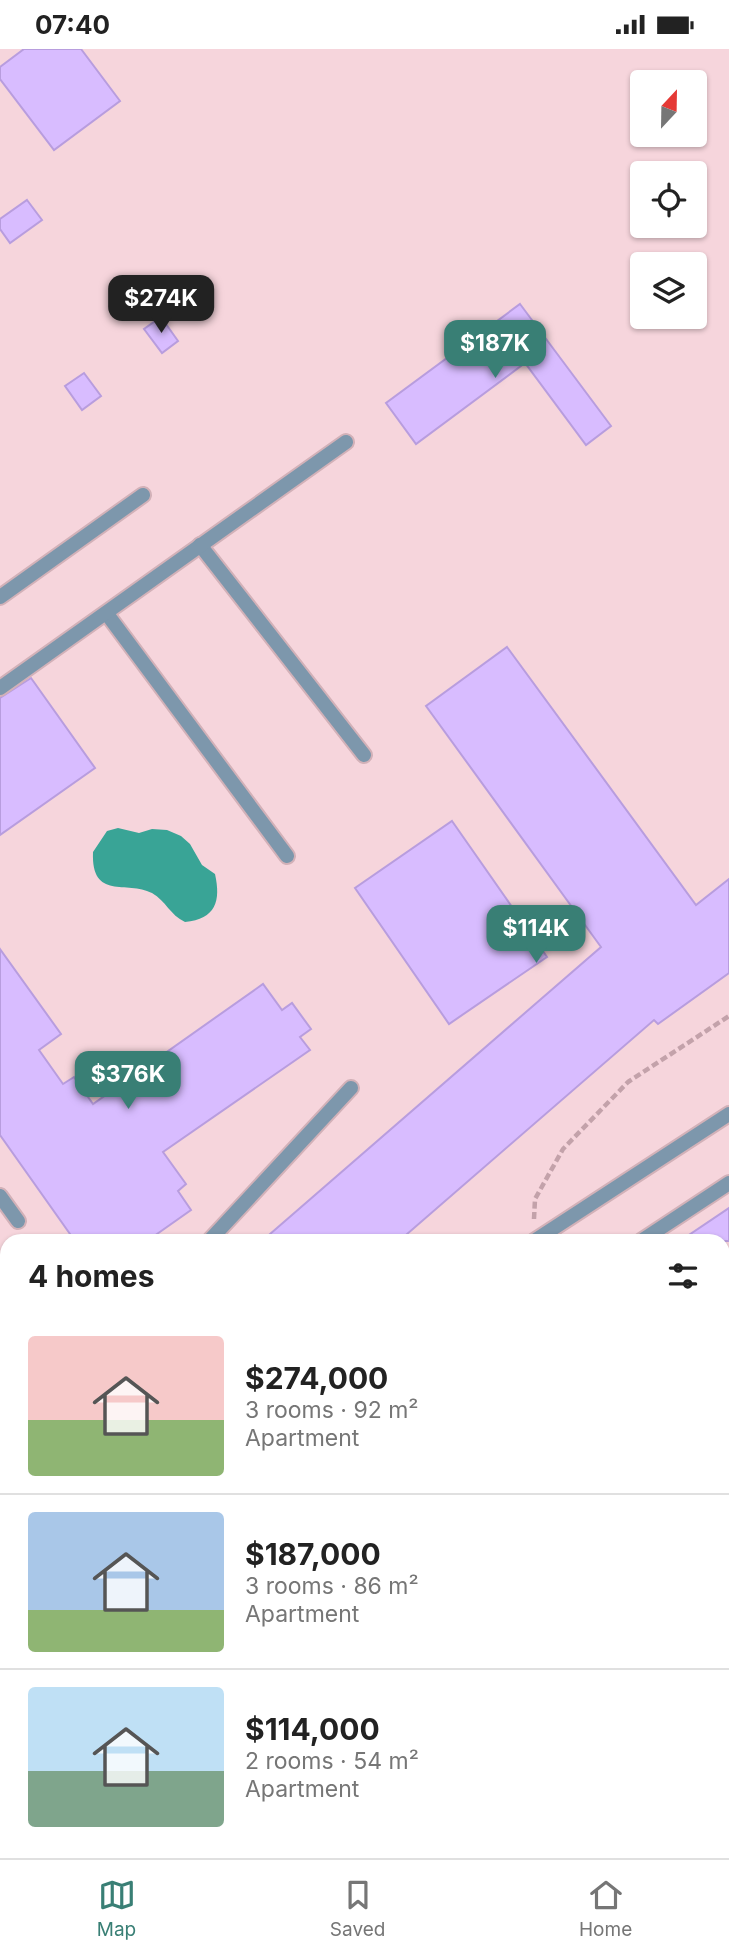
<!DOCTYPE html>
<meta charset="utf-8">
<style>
body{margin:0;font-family:Inter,sans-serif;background:#f6f6f6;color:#222;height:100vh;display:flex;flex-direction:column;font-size:26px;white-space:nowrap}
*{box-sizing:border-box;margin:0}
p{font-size:23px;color:#767676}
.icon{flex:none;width:38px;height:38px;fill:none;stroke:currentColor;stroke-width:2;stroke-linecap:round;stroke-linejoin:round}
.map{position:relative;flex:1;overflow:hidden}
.drawer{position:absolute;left:0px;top:1185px;width:730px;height:625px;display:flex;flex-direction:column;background:#fff;border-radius:21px 21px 0 0;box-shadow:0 2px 5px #0004}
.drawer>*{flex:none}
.needle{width:46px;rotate:22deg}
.controls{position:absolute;left:630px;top:21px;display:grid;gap:14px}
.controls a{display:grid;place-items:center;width:77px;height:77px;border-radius:7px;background:#fff;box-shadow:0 2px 5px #0004;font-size:35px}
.price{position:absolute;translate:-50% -60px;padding:0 16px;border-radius:14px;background:#397f75;color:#fff;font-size:23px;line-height:46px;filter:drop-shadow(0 2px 4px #0008)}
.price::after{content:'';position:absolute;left:50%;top:42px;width:21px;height:16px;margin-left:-10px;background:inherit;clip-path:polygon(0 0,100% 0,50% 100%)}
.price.selected{background:#222;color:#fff}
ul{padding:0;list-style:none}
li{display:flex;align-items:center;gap:21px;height:175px;padding:0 28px}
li+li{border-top:2px solid #e0e0e0}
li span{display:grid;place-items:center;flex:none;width:196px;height:140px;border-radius:7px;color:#555}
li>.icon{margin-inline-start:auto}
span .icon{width:84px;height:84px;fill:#fffc;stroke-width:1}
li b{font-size:30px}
h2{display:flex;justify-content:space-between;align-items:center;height:84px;padding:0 28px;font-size:30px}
.status{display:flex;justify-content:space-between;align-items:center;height:49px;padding:0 35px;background:#fff;direction:ltr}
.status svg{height:19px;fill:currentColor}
.tab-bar{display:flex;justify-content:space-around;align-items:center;height:98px;border-top:2px solid #e0e0e0;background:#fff;font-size:19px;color:#767676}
.tab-bar a{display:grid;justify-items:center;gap:4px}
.tab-bar .selected{color:#397f75}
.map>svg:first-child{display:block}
</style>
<div class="status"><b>07:40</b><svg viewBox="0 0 49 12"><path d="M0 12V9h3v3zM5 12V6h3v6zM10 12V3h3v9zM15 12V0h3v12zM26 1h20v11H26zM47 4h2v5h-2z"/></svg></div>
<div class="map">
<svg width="729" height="1809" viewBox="0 0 729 1809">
<rect width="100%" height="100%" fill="#f6d5dc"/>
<!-- water -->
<path fill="#39a496" d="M118 779 139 784 152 780 167 781 181 787 190 795 202 816 215 825C221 852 216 870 185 873 170 866 166 852 152 844 127 831 91 852 93 803L107 782Z"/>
<!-- building -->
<g fill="#d8bcff" stroke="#b89dde" stroke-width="2">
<path d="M24 0H81L120 52 54 101 0 30V18Z"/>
<path d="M27 151 42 171 10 194 0 180V170Z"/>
<path d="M520 255 611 377 586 396 525 314 416 395 386 354Z"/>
<path d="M161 268 178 292 162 304 144 280Z"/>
<path d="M84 324 101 347 82 361 65 337Z"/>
<path d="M507 598 696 856 729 830V924L658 975 654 971 399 1192H262L601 898 426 657Z"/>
<path d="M31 629 95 719 0 786V649Z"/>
<path d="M452 772 547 908 449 975 355 839Z"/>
<path d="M0 900 61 985 39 1001 63 1035 74 1028 93 1055 263 935 282 961 292 954 311 980 300 988 310 1001 163 1103 186 1135 178 1142 191 1161 147 1192H75L0 1086Z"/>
<path d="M729 1159V1192H680Z"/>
</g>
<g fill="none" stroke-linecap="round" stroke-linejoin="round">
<!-- service casing -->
<g stroke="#d2b1b8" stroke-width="18">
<g id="service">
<path d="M200 496 364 706"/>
<path d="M0 548 143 446"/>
<path d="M107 565 287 807"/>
<path d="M0 639 346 393"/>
<path d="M0 1147 18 1172"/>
<path d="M209 1192 351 1039"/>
<path d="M534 1192 729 1065"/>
<path d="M641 1192 729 1134"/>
<path d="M463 1809 472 1802"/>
<path d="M605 1809 608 1802"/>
</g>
</g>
<!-- minor casing -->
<g stroke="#d2b1b8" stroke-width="18">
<path id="minor" d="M0 1745 7 1740"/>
</g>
<!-- tertiary casing -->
<g stroke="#d2b1b8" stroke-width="18">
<path id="tertiary" d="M0 1391 7 1386"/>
</g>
<!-- trunk casing -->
<g stroke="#d2b1b8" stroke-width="23">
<g id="trunk">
<path d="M0 1367 7 1377"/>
<path d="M0 1485 7 1495"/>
<path d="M226 1802 230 1809"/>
<path d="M314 1802 319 1809"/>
</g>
</g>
<!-- path -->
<path stroke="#c3a2aa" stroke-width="4.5" stroke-dasharray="7 3.5" stroke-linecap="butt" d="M534 1170 535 1150 563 1100 628 1033 729 967"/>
<!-- service -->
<use href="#service" stroke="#7d97ac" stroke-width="14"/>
<!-- minor -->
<use href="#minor" stroke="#7d97ac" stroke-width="14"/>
<!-- tertiary -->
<use href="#tertiary" stroke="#7d97ac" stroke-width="14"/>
<!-- trunk -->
<use href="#trunk" stroke="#1e4f72" stroke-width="19"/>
</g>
</svg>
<div class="controls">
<a><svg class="needle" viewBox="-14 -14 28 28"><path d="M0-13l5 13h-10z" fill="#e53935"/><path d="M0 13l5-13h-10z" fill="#767676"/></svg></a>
<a><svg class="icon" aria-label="locate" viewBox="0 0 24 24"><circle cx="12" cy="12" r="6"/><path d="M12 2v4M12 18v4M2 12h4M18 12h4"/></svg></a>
<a><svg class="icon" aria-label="layers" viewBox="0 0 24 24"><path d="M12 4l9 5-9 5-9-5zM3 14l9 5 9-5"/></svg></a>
</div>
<b class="price selected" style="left:161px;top:286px">$274K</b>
<b class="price" style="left:495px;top:331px">$187K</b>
<b class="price" style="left:536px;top:916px">$114K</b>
<b class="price" style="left:128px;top:1062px">$376K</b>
<section class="drawer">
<h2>4 homes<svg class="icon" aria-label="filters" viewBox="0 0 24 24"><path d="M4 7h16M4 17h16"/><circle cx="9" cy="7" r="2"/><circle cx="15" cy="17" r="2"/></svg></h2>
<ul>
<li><span style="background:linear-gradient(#f6c9c9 60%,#8fb573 0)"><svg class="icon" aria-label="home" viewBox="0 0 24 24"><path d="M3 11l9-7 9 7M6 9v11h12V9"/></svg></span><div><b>$274,000</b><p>3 rooms · 92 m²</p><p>Apartment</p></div></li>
<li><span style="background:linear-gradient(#a9c7e8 70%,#8fb573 0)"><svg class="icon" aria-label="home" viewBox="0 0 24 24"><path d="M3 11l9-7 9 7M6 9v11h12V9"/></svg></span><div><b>$187,000</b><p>3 rooms · 86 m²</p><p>Apartment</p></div></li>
<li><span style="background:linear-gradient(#bfe0f5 60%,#7fa58c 0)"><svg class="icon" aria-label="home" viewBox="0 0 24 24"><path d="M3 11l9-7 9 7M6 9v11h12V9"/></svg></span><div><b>$114,000</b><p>2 rooms · 54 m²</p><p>Apartment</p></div></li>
</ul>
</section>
</div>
<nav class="tab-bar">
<a class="selected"><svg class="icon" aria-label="map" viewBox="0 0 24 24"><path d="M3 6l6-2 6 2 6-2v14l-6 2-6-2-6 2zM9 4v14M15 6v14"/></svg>Map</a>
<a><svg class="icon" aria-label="saved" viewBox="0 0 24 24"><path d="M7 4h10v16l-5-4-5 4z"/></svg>Saved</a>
<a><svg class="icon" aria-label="home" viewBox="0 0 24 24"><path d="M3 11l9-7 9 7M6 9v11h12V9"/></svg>Home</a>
</nav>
